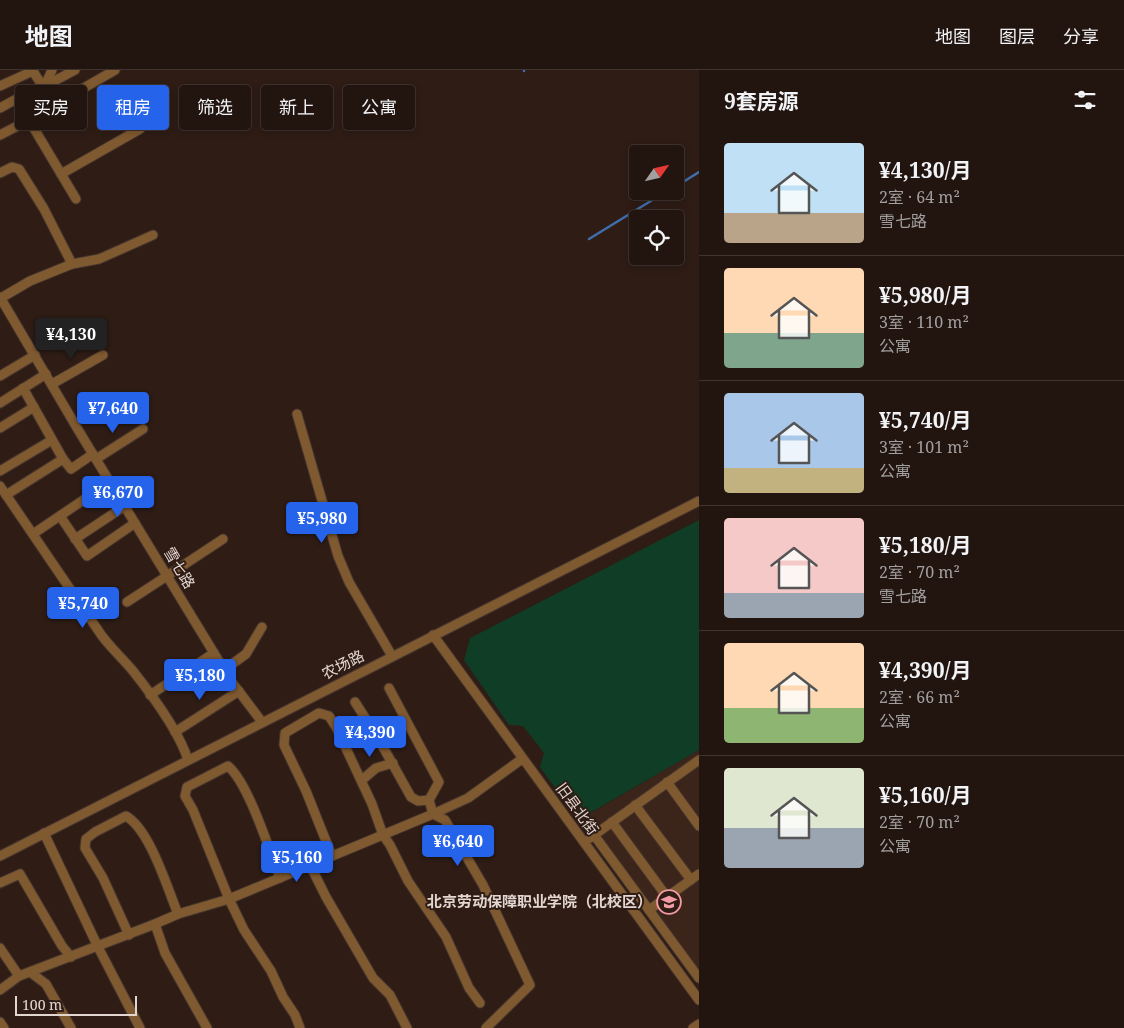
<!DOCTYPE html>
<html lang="zh">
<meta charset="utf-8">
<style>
body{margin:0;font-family:"Noto Serif","Noto Sans SC",serif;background:#2a1e19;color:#f1f3f6;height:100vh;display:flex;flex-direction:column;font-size:19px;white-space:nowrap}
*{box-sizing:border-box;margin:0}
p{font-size:16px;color:#a29f9f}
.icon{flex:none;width:28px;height:28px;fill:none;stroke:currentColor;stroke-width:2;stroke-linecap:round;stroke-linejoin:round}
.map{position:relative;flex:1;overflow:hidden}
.drawer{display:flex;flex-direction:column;background:#221510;width:425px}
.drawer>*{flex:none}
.hud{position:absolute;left:15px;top:15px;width:475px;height:45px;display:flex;gap:10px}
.needle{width:32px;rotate:56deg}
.buttons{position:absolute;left:629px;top:75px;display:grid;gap:10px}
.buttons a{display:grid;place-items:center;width:55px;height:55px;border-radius:5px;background:#221510;box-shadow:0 2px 8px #0003,0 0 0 1px #3f3430;font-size:25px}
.scale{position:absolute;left:15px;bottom:12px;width:122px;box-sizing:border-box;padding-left:5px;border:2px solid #e3d6d0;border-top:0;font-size:14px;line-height:18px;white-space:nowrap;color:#e3d6d0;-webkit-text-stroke:4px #2e1c15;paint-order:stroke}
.price{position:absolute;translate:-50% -42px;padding:0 11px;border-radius:5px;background:#2563eb;color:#fff;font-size:16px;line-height:32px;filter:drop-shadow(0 1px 2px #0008)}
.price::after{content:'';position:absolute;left:50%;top:30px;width:15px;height:11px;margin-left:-8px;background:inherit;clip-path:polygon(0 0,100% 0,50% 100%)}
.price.current{background:#222;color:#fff}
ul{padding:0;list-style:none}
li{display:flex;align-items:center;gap:15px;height:125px;padding:0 25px}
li+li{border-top:1px solid #3f3430}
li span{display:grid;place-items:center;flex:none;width:140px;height:100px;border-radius:5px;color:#555}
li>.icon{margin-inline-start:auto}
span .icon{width:60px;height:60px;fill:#fffc;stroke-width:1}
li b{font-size:21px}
h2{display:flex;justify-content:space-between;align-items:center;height:60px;padding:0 25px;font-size:21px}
.pill{padding:0 18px;border-radius:5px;background:#221510;box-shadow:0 2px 8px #0003,0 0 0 1px #3f3430;font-size:18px;line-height:45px}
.pill.current{background:#2563eb;color:#fff}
header{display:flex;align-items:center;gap:30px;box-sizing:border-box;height:70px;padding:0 25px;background:#221510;border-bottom:1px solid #3f3430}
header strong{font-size:24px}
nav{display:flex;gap:28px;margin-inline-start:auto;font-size:18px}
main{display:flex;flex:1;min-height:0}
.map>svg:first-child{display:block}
</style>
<header>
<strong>地图</strong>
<nav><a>地图</a><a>图层</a><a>分享</a></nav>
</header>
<main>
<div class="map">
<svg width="699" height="958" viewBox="0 0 699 958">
<rect width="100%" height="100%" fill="#2e1c15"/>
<!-- built -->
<path fill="#3b241a" d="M699 680V915L579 750Z"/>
<!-- green -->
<path fill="#0f3d26" d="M699 450V680L578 750 540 697 544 683 523 656 509 655 464 590 470 568Z"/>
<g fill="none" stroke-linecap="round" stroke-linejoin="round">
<!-- stream -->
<g stroke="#406eac" stroke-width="2.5">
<path d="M524 1V0"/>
<path d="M675 117 699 102"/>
<path d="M589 169 667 121"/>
</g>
<!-- minor casing -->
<g stroke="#47362f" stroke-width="11">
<g id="minor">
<path d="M0 16 33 1 43 17 75 0"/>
<path d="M0 38 22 26H26L33 41 56 34 115 0"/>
<path d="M29 50 76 129"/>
<path d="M0 65 29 50 52 0"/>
<path d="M0 103 12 97 19 99 44 139 72 194"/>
<path d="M61 104 140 59"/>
<path d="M0 227 77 358 231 611 262 652"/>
<path d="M1 228 30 211 72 194 99 189 153 165"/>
<path d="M0 306 35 285"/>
<path d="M52 314 103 285"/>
<path d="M23 318 63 389"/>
<path d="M0 333 46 304"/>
<path d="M297 344 338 486 349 512 392 586"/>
<path d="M0 358 34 337"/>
<path d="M96 389 143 359"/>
<path d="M0 401 52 370"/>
<path d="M0 416 102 566C112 579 123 589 133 601 152 625 179 661 188 690"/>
<path d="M6 425 63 389 71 399 93 384"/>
<path d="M60 446 87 486 135 453"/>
<path d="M33 464 110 412"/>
<path d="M75 469 125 436"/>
<path d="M167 506 223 469"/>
<path d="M127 532 167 506"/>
<path d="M433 565 699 930"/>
<path d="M224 600 246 584 262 557"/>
<path d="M150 625 214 583"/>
<path d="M355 632 378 668 411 727 418 731 429 730"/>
<path d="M175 662 239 621"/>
<path d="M362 710 376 698 393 693"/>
<path d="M667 712 699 756"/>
<path d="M635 735 691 810"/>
<path d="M612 752 667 827"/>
<path d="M44 763 98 877 140 958"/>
<path d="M594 765 699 908"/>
<path d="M590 768 699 690"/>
<path d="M0 786 699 431"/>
<path d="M332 786 306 721 284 675 285 663 319 643 329 646 336 657 372 734 383 765 390 775 408 811 446 867 469 918 480 933"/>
<path d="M310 795 326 827 373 908 390 925 407 958"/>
<path d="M280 808C269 780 249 714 228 696L187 717 185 726 193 740 229 829 244 860 271 901 283 927 295 945 300 958"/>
<path d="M0 813 20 804 62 876 71 887"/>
<path d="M649 840 699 804"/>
<path d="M155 854 165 883 207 958"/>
<path d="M129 865 103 808 85 778 86 769 95 762 126 746C150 760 167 817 178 844"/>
<path d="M0 878 19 906"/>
<path d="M30 902 46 914 71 958"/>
<path d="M0 920 19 906 155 854 178 844 229 829 433 744 429 730 439 712 389 618"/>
<path d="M0 952 4 958"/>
<path d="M486 958 530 915 483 815 445 750 433 744 468 728 522 689"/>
<path d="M693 958 699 954"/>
</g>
</g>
<!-- minor -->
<use href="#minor" stroke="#7f592f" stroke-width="9"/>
</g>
<!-- icons -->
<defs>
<g id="university-ring" transform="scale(1.25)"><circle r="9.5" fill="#2e1c15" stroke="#f49aa4" stroke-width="1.5"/><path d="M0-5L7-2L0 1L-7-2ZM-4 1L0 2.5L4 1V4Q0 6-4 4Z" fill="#f49aa4"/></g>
</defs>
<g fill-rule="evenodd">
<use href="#university-ring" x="669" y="832"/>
</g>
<g text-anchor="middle" stroke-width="4" stroke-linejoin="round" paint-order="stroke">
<!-- street labels -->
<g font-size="15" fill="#e3d6d0" stroke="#2e1c15">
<text transform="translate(179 498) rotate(59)" y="5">雪七路</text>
<text transform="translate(343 595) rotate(-27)" y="5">农场路</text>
<text transform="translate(577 739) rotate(54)" y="5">旧县北街</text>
</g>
<!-- poi labels -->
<g font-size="15" font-weight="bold" fill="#e3d6d0" stroke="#2e1c15" text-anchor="end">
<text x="652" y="837">北京劳动保障职业学院（北校区）</text>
</g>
</g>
</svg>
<div class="buttons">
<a><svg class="needle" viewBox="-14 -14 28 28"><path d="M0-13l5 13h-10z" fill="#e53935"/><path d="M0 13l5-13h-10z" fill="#a29f9f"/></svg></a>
<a><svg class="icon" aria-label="locate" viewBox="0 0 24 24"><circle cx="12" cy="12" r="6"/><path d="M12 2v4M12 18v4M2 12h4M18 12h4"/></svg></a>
</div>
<div class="scale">100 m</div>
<b class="price current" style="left:71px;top:290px">¥4,130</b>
<b class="price" style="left:113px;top:364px">¥7,640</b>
<b class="price" style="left:118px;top:448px">¥6,670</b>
<b class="price" style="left:322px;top:474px">¥5,980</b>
<b class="price" style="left:83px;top:559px">¥5,740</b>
<b class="price" style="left:200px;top:631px">¥5,180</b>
<b class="price" style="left:370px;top:688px">¥4,390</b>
<b class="price" style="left:458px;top:797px">¥6,640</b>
<b class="price" style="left:297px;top:813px">¥5,160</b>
<div class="hud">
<a class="pill">买房</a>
<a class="pill current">租房</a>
<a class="pill">筛选</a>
<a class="pill">新上</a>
<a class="pill">公寓</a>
</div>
</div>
<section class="drawer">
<h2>9套房源<svg class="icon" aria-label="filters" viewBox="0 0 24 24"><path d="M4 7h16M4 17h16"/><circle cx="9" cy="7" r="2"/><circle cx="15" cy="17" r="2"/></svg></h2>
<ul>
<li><span style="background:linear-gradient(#bfe0f5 70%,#b9a48a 0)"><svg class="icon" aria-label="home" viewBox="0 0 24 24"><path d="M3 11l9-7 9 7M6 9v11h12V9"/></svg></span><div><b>¥4,130/月</b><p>2室 · 64 m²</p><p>雪七路</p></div></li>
<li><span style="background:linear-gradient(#ffd9b3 65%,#7fa58c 0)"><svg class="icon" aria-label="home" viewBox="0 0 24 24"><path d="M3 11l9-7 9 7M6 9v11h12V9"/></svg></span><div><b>¥5,980/月</b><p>3室 · 110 m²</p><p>公寓</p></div></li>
<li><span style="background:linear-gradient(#a9c7e8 75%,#c2b280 0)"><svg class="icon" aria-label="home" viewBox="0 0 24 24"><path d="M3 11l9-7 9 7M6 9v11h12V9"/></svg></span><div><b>¥5,740/月</b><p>3室 · 101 m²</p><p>公寓</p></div></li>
<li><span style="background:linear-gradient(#f6c9c9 75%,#9aa5b1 0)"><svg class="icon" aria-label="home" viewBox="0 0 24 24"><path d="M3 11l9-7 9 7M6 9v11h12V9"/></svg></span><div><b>¥5,180/月</b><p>2室 · 70 m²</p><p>雪七路</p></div></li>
<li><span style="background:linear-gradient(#ffd9b3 65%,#8fb573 0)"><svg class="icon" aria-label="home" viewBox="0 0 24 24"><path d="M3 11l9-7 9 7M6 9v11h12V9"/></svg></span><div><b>¥4,390/月</b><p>2室 · 66 m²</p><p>公寓</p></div></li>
<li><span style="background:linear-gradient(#dfe7d0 60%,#9aa5b1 0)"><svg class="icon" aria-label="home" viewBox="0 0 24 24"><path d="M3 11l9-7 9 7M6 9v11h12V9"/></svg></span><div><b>¥5,160/月</b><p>2室 · 70 m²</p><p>公寓</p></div></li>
</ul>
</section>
</main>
